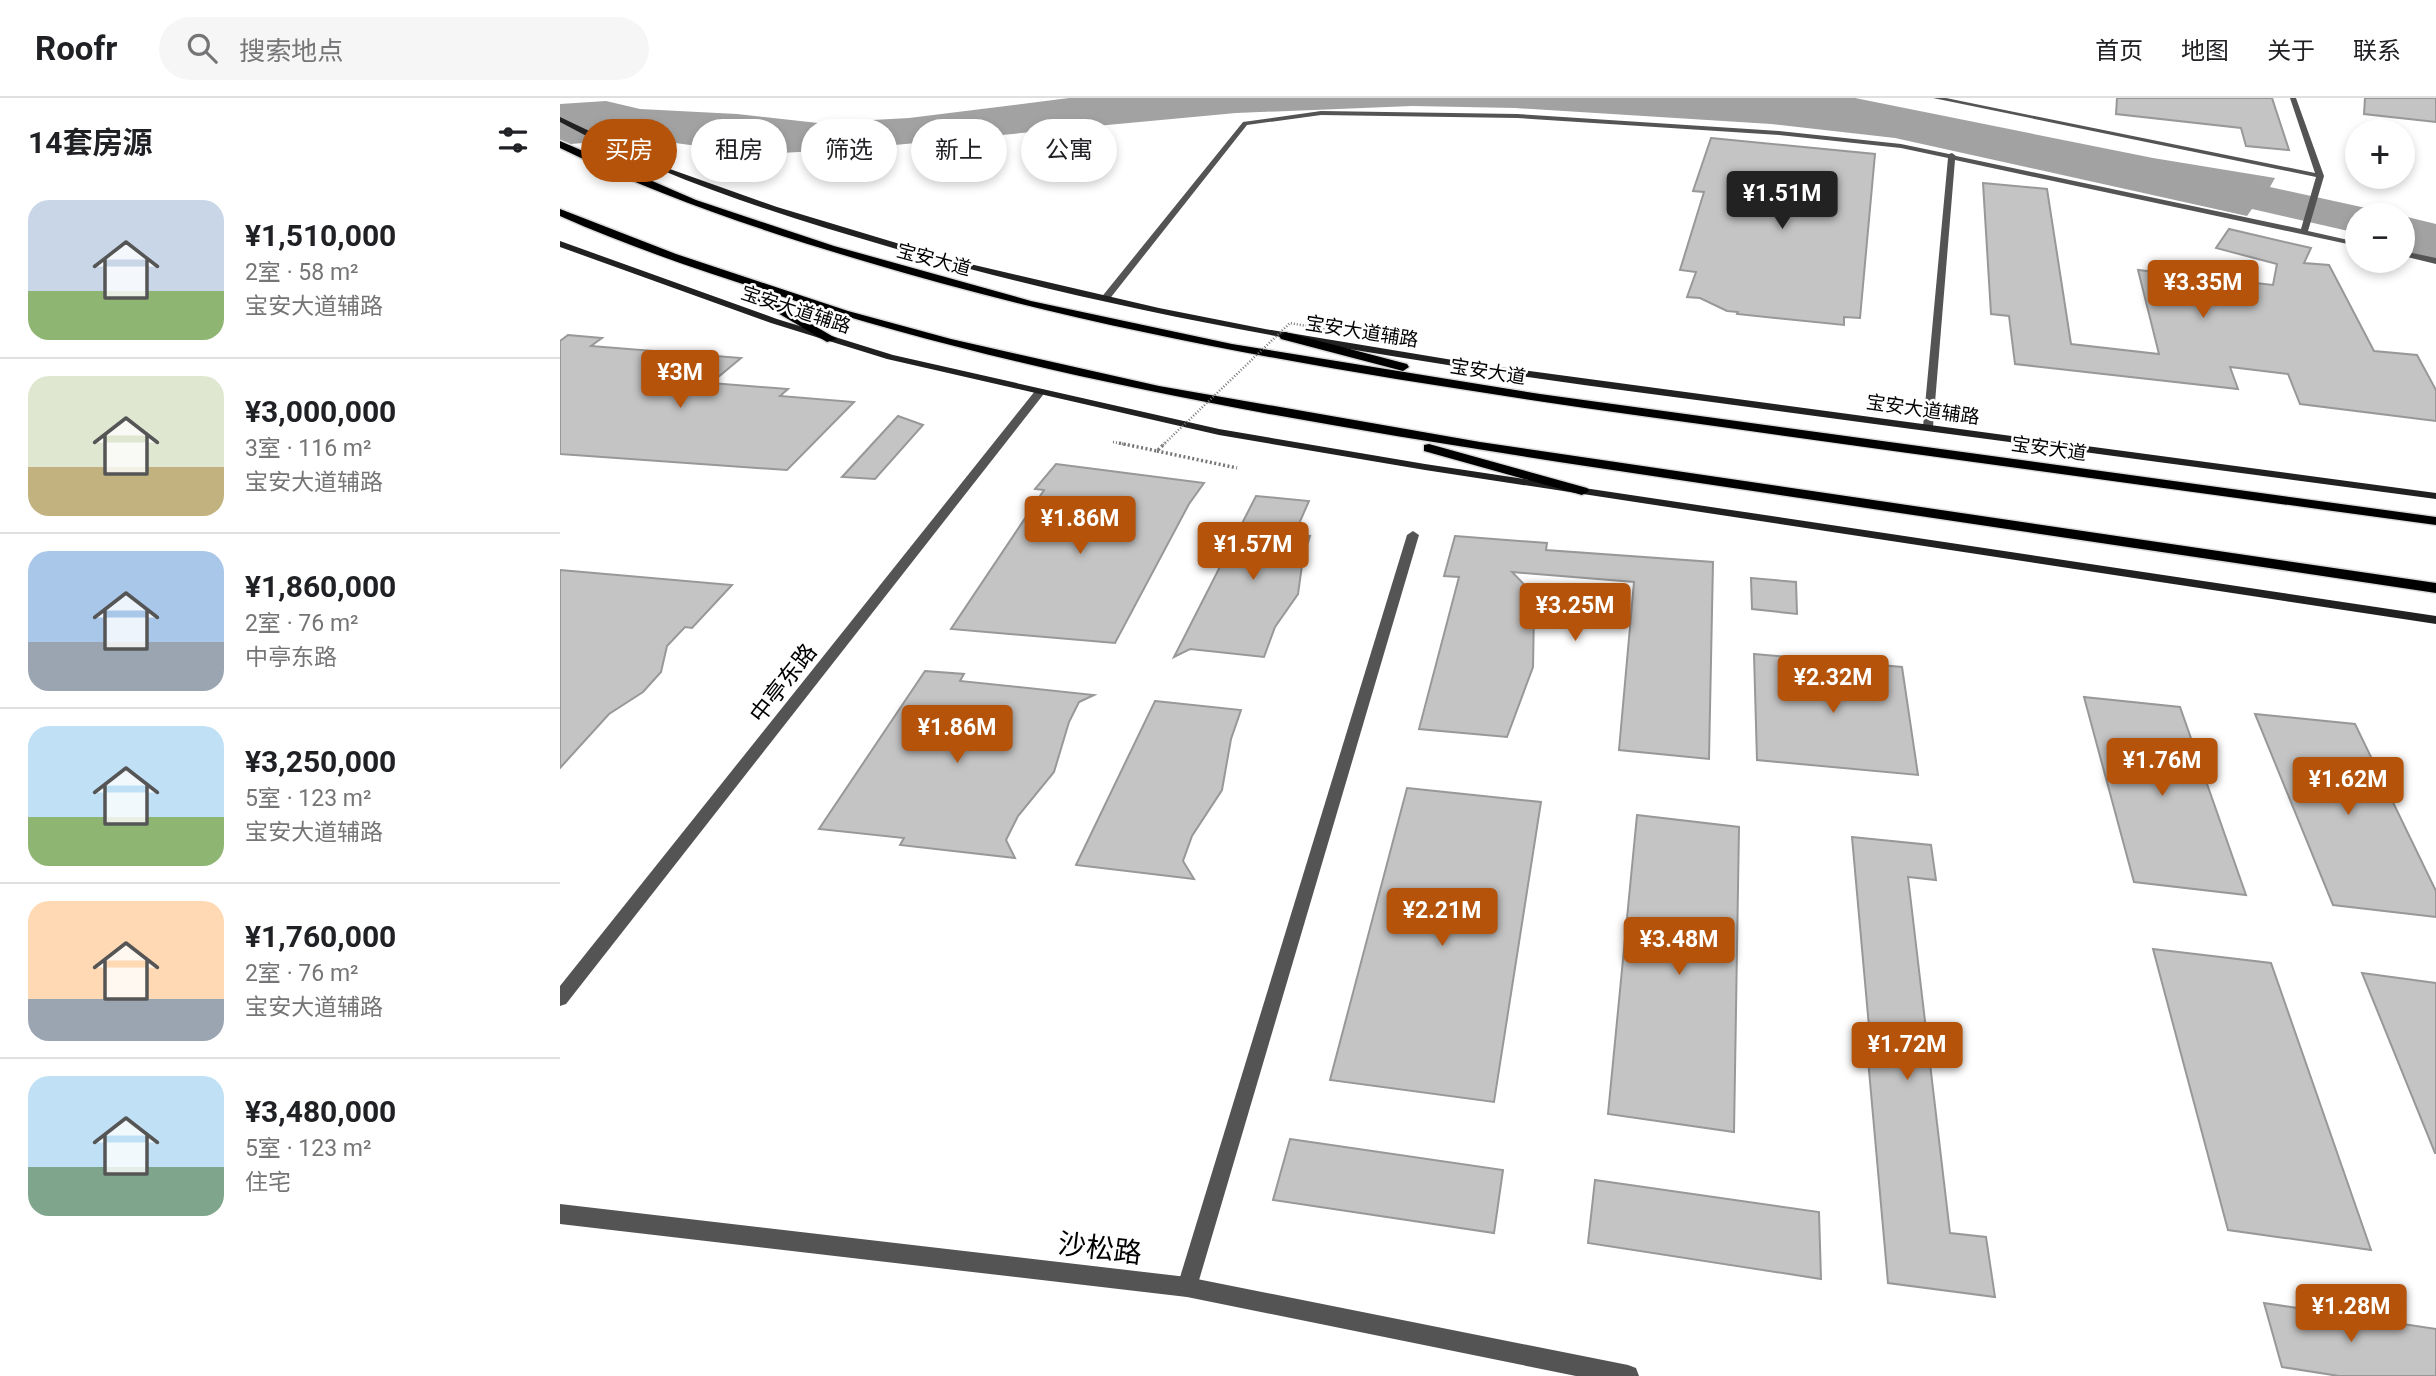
<!DOCTYPE html>
<html lang="zh">
<meta charset="utf-8">
<style>
body{margin:0;font-family:Roboto,"Noto Sans SC",sans-serif;background:#f6f6f6;color:#202124;height:100vh;display:flex;flex-direction:column;font-size:26px;white-space:nowrap}
*{box-sizing:border-box;margin:0}
p{font-size:23px;color:#757577}
.icon{flex:none;width:38px;height:38px;fill:none;stroke:currentColor;stroke-width:2;stroke-linecap:round;stroke-linejoin:round}
.map{position:relative;flex:1;overflow:hidden}
.drawer{display:flex;flex-direction:column;background:#fff;width:560px}
.drawer>*{flex:none}
.top-card{position:absolute;left:21px;top:21px;width:665px;height:63px;display:flex;gap:14px}
.tools{position:absolute;left:1785px;top:21px;display:grid;gap:14px}
.tools a{display:grid;place-items:center;width:70px;height:70px;border-radius:50%;background:#fff;box-shadow:0 4px 10px #0003;font-size:35px}
.price{position:absolute;translate:-50% -60px;padding:0 16px;border-radius:7px;background:#b45309;color:#fff;font-size:23px;line-height:46px;filter:drop-shadow(0 2px 4px #0008)}
.price::after{content:'';position:absolute;left:50%;top:42px;width:21px;height:16px;margin-left:-10px;background:inherit;clip-path:polygon(0 0,100% 0,50% 100%)}
.price.selected{background:#222;color:#fff}
ul{padding:0;list-style:none}
li{display:flex;align-items:center;gap:21px;height:175px;padding:0 28px}
li+li{border-top:2px solid #e0e0e0}
li span{display:grid;place-items:center;flex:none;width:196px;height:140px;border-radius:21px;color:#555}
li>.icon{margin-inline-start:auto}
span .icon{width:84px;height:84px;fill:#fffc;stroke-width:1}
li b{font-size:30px}
h2{display:flex;justify-content:space-between;align-items:center;height:84px;padding:0 28px;font-size:30px}
.chip{padding:0 24px;border-radius:32px;background:#fff;box-shadow:0 4px 10px #0003;font-size:24px;line-height:63px}
.chip.selected{background:#b45309;color:#fff}
header{display:flex;align-items:center;gap:42px;box-sizing:border-box;height:98px;padding:0 35px;background:#fff;border-bottom:2px solid #e0e0e0}
header strong{font-size:33px}
nav{display:flex;gap:38px;margin-inline-start:auto;font-size:24px}
.search{width:490px;height:63px;background:#f6f6f6;display:flex;align-items:center;gap:18px;box-sizing:border-box;padding:0 24px;border-radius:38px;color:#757577;font-size:26px}
main{display:flex;flex:1;min-height:0}
.map>svg:first-child{display:block}
</style>
<header>
<strong>Roofr</strong>
<div class="search"><svg class="icon" aria-label="search" viewBox="0 0 24 24"><circle cx="10" cy="10" r="6"/><path d="M15 15l6 6"/></svg>搜索地点</div>
<nav><a>首页</a><a>地图</a><a>关于</a><a>联系</a></nav>
</header>
<main>
<section class="drawer">
<h2>14套房源<svg class="icon" aria-label="filters" viewBox="0 0 24 24"><path d="M4 7h16M4 17h16"/><circle cx="9" cy="7" r="2"/><circle cx="15" cy="17" r="2"/></svg></h2>
<ul>
<li><span style="background:linear-gradient(#c9d6e8 65%,#8fb573 0)"><svg class="icon" aria-label="home" viewBox="0 0 24 24"><path d="M3 11l9-7 9 7M6 9v11h12V9"/></svg></span><div><b>¥1,510,000</b><p>2室 · 58 m²</p><p>宝安大道辅路</p></div></li>
<li><span style="background:linear-gradient(#dfe7d0 65%,#c2b280 0)"><svg class="icon" aria-label="home" viewBox="0 0 24 24"><path d="M3 11l9-7 9 7M6 9v11h12V9"/></svg></span><div><b>¥3,000,000</b><p>3室 · 116 m²</p><p>宝安大道辅路</p></div></li>
<li><span style="background:linear-gradient(#a9c7e8 65%,#9aa5b1 0)"><svg class="icon" aria-label="home" viewBox="0 0 24 24"><path d="M3 11l9-7 9 7M6 9v11h12V9"/></svg></span><div><b>¥1,860,000</b><p>2室 · 76 m²</p><p>中亭东路</p></div></li>
<li><span style="background:linear-gradient(#bfe0f5 65%,#8fb573 0)"><svg class="icon" aria-label="home" viewBox="0 0 24 24"><path d="M3 11l9-7 9 7M6 9v11h12V9"/></svg></span><div><b>¥3,250,000</b><p>5室 · 123 m²</p><p>宝安大道辅路</p></div></li>
<li><span style="background:linear-gradient(#ffd9b3 70%,#9aa5b1 0)"><svg class="icon" aria-label="home" viewBox="0 0 24 24"><path d="M3 11l9-7 9 7M6 9v11h12V9"/></svg></span><div><b>¥1,760,000</b><p>2室 · 76 m²</p><p>宝安大道辅路</p></div></li>
<li><span style="background:linear-gradient(#bfe0f5 65%,#7fa58c 0)"><svg class="icon" aria-label="home" viewBox="0 0 24 24"><path d="M3 11l9-7 9 7M6 9v11h12V9"/></svg></span><div><b>¥3,480,000</b><p>5室 · 123 m²</p><p>住宅</p></div></li>
</ul>
</section>
<div class="map">
<svg width="1876" height="1278" viewBox="0 0 1876 1278">
<rect width="100%" height="100%" fill="#fff"/>
<!-- water -->
<g fill="#a2a2a2">
<path d="M509 0H1295L1593 60 1715 80 1710 89 1838 117H1797V135L1692 111 1687 118 1335 40 1211 26 955 10 852 8 676 15 281 52 219 55 174 53 79 40 0 47V6L46 3 80 11 177 16 258 25 349 20Z"/>
<path d="M1843 118 1876 126V161L1843 153Z"/>
</g>
<!-- building -->
<g fill="#c4c4c4" stroke="#989898" stroke-width="2">
<path d="M1557 0H1712L1729 52 1686 48 1681 30 1556 16Z"/>
<path d="M1805 0H1876V24L1804 16Z"/>
<path d="M1151 40 1315 56 1300 220 1284 219V227L1177 216 1178 214 1167 213 1140 200 1127 199 1136 174 1120 172 1144 94 1133 93Z"/>
<path d="M1423 85 1487 91 1511 246 1599 256 1578 172 1713 187 1717 166 1656 150 1669 131 1751 150 1744 165 1769 167 1814 253 1857 257 1876 292V323L1740 306 1728 276 1670 269 1678 291 1455 266 1449 218 1431 216Z"/>
<path d="M8 237 42 240 31 248 181 260 151 285 228 291 220 298 294 304 227 372 0 356V243Z"/>
<path d="M338 318 363 327 315 381 282 379Z"/>
<path d="M496 366 644 385 629 406 555 545 391 531 484 392 475 391Z"/>
<path d="M696 398 749 403 734 437 750 438 743 460 738 496 715 529 704 559 630 551 614 559Z"/>
<path d="M895 438 987 445 986 452 1153 464 1149 661 1059 652 1074 484 952 474 984 507 974 512 973 569 947 639 859 631 899 479 884 478Z"/>
<path d="M0 472 172 487 132 530 125 529 107 548 101 574 83 594 49 616 0 670Z"/>
<path d="M1191 480 1236 484 1237 516 1192 511Z"/>
<path d="M1194 556 1342 569 1358 677 1197 662Z"/>
<path d="M365 573 404 576 400 583 534 597 519 604 509 624 494 674 458 718 446 742 455 760 340 747 344 740 259 731Z"/>
<path d="M1524 599 1620 609 1686 797 1574 784Z"/>
<path d="M595 603 681 612 671 641 662 692 632 738 623 763 634 781 516 767Z"/>
<path d="M1695 616 1795 626 1876 793V819L1773 807Z"/>
<path d="M847 690 981 704 934 1004 770 982Z"/>
<path d="M1077 717 1179 729 1174 1034 1048 1016Z"/>
<path d="M1292 739 1371 747 1376 782 1348 779 1390 1135 1426 1139 1435 1199 1328 1185 1307 950 1311 951Z"/>
<path d="M1593 851 1711 865 1811 1152 1668 1132Z"/>
<path d="M1802 875 1876 885V1055H1875Z"/>
<path d="M730 1041 943 1072 934 1135 713 1102Z"/>
<path d="M1035 1082 1259 1114 1261 1181 1028 1145Z"/>
<path d="M1704 1205 1876 1231V1278H1779L1722 1269Z"/>
</g>
<g fill="none" stroke-linecap="round" stroke-linejoin="round">
<!-- primary casing -->
<g stroke="#dbdbdb" stroke-width="3">
<g id="primary">
<path d="M0 43 136 102 274 148 471 203 672 246 980 296 1876 419V427C1611 391 1347 355 1082 318 821 281 560 240 307 164 202 133 98 98 0 50Z"/>
<path d="M0 111 116 156 288 213 391 241 599 288 920 344 1876 485V495C1584 451 1291 408 999 364 735 323 472 279 217 197 144 174 70 149 0 118Z"/>
<path d="M184 191H192L277 241 267 244 184 195Z"/>
<path d="M725 234 847 266 849 269 843 273 721 241 719 238Z"/>
<path d="M869 346 1027 390 1029 393 1022 397 864 353V347Z"/>
</g>
</g>
<!-- path -->
<path stroke="#767676" stroke-width="3.5" stroke-dasharray="2 2.5" stroke-linecap="butt" d="M597 353 677 370"/>
<!-- minor -->
<g fill="#545454" fill-rule="evenodd">
<path d="M1373 0H1386L1755 75 1730 0H1736L1764 78 1748 133 1797 144V148L1395 62 1373 329 1368 332 1363 329 1388 60 1341 50 1219 37 957 20 761 17 687 27 548 203 540 201 683 24 761 13 957 16 1219 33 1341 46 1389 56 1392 55 1396 58 1741 131 1756 79Z"/>
<path d="M1843 153 1876 160V166L1843 158Z"/>
<path d="M853 433 859 437 637 1189 634 1196 627 1199 620 1196 617 1189 847 437Z"/>
</g>
<!-- tertiary -->
<g fill="#545454" fill-rule="evenodd">
<path d="M479 292 483 293V297L6 906 0 908V888L475 293Z"/>
<path d="M0 1106 627 1179 1068 1267 1076 1270 1079 1278H1016L627 1199 0 1126Z"/>
</g>
<!-- secondary -->
<g fill="#212121" fill-rule="evenodd">
<path d="M0 19 107 70 217 109 393 162 599 210 705 231 917 266 1876 395V401C1614 366 1353 331 1091 296 836 262 581 221 333 150 219 117 105 81 0 24Z"/>
<path d="M0 143 217 221 333 257 659 331 865 366 1876 518V526L865 372 659 337 327 261 211 225 0 149Z"/>
</g>
<!-- primary -->
<use href="#primary" fill="#000" fill-rule="evenodd"/>
<!-- path-bridge-far1 -->
<g stroke="#767676" stroke-width="2.5" stroke-dasharray="1 2" stroke-linecap="butt">
<path d="M553 344 568 347"/>
<path d="M603 347 730 225 775 233"/>
</g>
<!-- path-bridge -->
<path stroke="#767676" stroke-width="3.5" stroke-dasharray="2 2.5" stroke-linecap="butt" d="M559 345 597 353 605 345"/>
</g>
<g text-anchor="middle" stroke-width="5" stroke-linejoin="round" paint-order="stroke">
<!-- far-street labels -->
<g font-size="19" fill="#000" stroke="#fff">
<text transform="translate(374 161) rotate(15)" y="7">宝安大道</text>
<text transform="translate(236 211) rotate(18)" y="7">宝安大道辅路</text>
<text transform="translate(802 233) rotate(9)" y="7">宝安大道辅路</text>
<text transform="translate(928 273) rotate(9)" y="7">宝安大道</text>
<text transform="translate(1363 311) rotate(8)" y="7">宝安大道辅路</text>
<text transform="translate(1489 350) rotate(8)" y="7">宝安大道</text>
</g>
<!-- street labels -->
<g font-size="23" fill="#000" stroke="#fff">
<text transform="translate(223 585) rotate(-52)" y="8">中亭东路</text>
</g>
<!-- near-street labels -->
<g font-size="28" fill="#000" stroke="#fff">
<text transform="translate(540 1150) rotate(7)" y="10">沙松路</text>
</g>
</g>
</svg>
<div class="tools">
<a>+</a>
<a>−</a>
</div>
<b class="price selected" style="left:1222px;top:133px">¥1.51M</b>
<b class="price" style="left:1643px;top:222px">¥3.35M</b>
<b class="price" style="left:120px;top:312px">¥3M</b>
<b class="price" style="left:520px;top:458px">¥1.86M</b>
<b class="price" style="left:693px;top:484px">¥1.57M</b>
<b class="price" style="left:1015px;top:545px">¥3.25M</b>
<b class="price" style="left:1273px;top:617px">¥2.32M</b>
<b class="price" style="left:397px;top:667px">¥1.86M</b>
<b class="price" style="left:1602px;top:700px">¥1.76M</b>
<b class="price" style="left:1788px;top:719px">¥1.62M</b>
<b class="price" style="left:882px;top:850px">¥2.21M</b>
<b class="price" style="left:1119px;top:879px">¥3.48M</b>
<b class="price" style="left:1347px;top:984px">¥1.72M</b>
<b class="price" style="left:1791px;top:1246px">¥1.28M</b>
<div class="top-card">
<a class="chip selected">买房</a>
<a class="chip">租房</a>
<a class="chip">筛选</a>
<a class="chip">新上</a>
<a class="chip">公寓</a>
</div>
</div>
</main>
